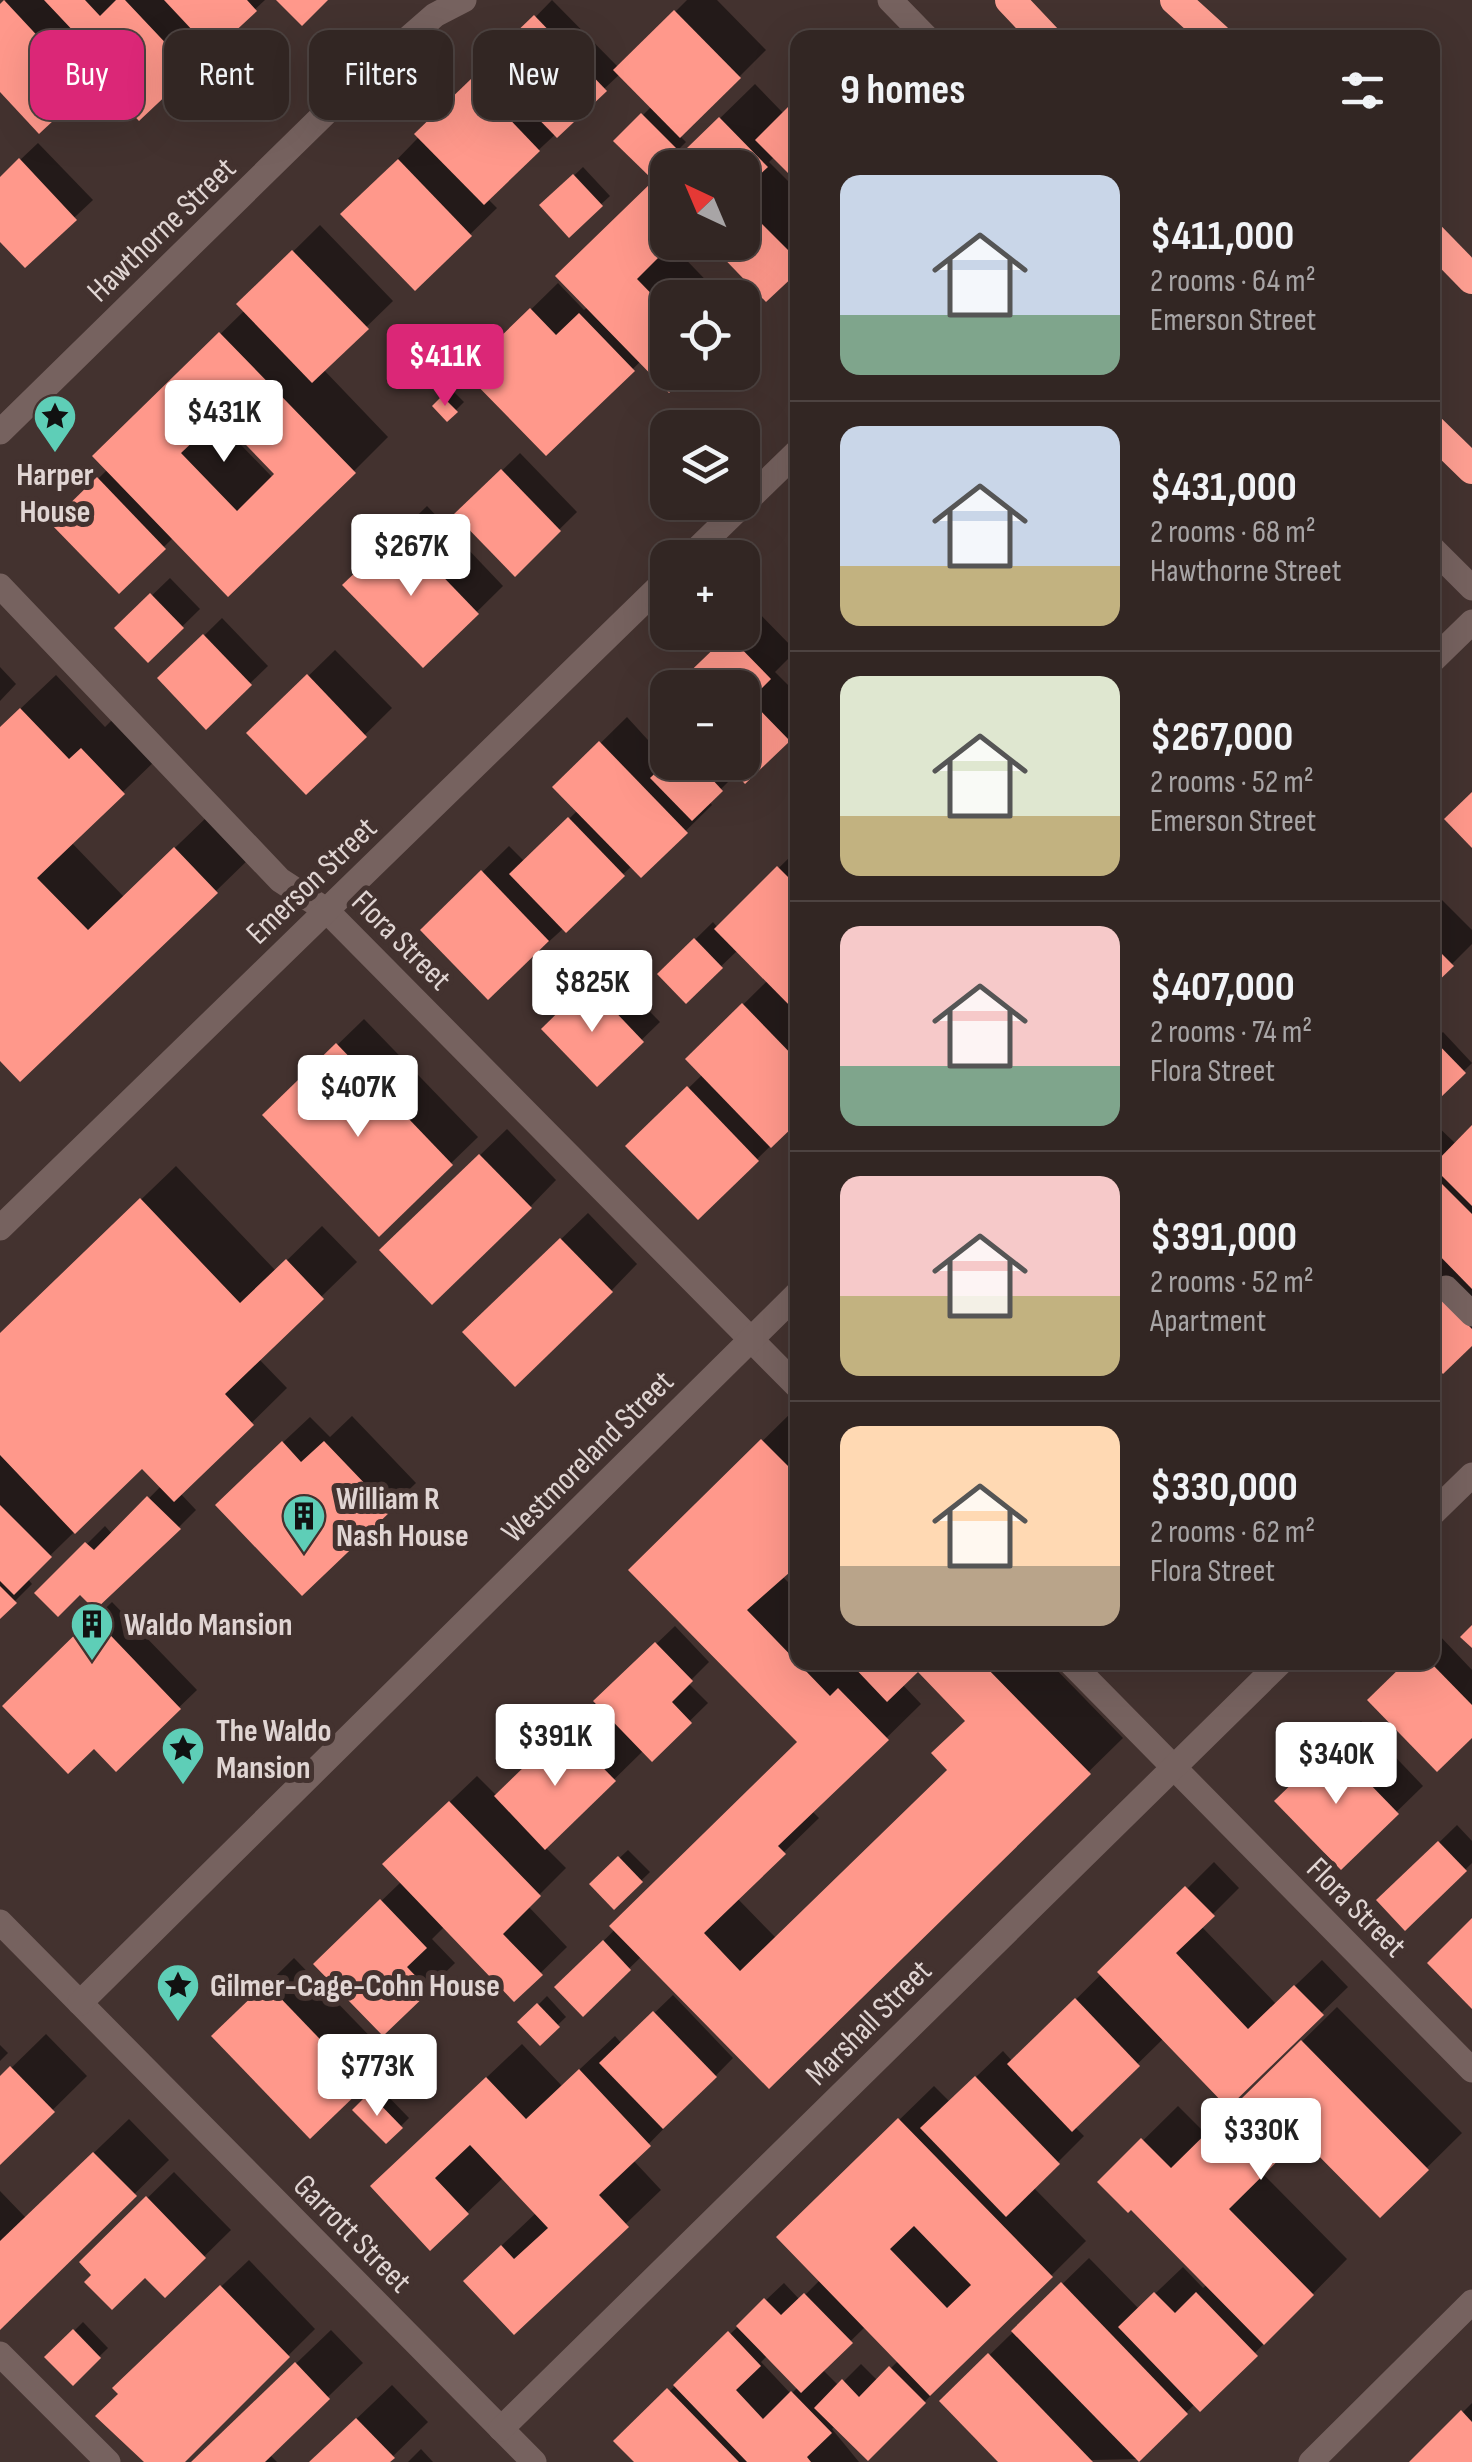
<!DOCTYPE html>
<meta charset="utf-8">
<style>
body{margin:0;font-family:"Sofia Sans Condensed",sans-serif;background:#3a2e2b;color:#f1f3f6;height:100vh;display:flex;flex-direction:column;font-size:38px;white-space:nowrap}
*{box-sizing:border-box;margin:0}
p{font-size:32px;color:#a8a5a6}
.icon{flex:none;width:55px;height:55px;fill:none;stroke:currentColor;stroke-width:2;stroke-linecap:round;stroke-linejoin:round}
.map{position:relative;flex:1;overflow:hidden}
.side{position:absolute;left:790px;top:30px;width:650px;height:1640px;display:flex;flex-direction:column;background:#322623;border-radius:20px;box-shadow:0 10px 40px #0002,0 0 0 2px #4d4341}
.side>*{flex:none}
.guide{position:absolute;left:30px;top:30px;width:610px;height:90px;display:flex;gap:20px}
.needle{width:65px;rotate:316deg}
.tools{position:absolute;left:650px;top:150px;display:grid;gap:20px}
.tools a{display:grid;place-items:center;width:110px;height:110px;border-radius:20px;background:#322623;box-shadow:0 10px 40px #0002,0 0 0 2px #4d4341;font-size:50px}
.price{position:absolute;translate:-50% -85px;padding:0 22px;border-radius:10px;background:#fff;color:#222;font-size:32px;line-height:65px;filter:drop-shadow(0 2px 5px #0008)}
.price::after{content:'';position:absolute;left:50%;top:60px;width:30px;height:22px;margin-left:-15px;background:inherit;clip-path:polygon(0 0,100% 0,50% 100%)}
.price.active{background:#db2777;color:#fff}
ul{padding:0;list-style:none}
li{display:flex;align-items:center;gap:30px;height:250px;padding:0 50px}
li+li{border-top:2px solid #4d4341}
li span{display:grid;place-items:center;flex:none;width:280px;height:200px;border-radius:20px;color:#555}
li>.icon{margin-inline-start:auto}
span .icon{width:120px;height:120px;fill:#fffc;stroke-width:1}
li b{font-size:42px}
h2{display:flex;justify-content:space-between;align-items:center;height:120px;padding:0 50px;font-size:42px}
.pill{padding:0 35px;border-radius:20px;background:#322623;box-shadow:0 10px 40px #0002,0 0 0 2px #4d4341;font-size:35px;line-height:90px}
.pill.active{background:#db2777;color:#fff}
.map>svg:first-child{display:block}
</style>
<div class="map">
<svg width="1472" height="2462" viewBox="0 0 1472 2462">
<rect width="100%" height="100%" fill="#43322f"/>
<!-- shadow -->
<g fill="#0007" fill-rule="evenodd">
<path d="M6 0H265L139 117 98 75 85 87 0 89V6Z"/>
<path d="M552 0 619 68 687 0H717L766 50 680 136 686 142 652 176 617 141 652 106 620 74 487 198 497 208 415 288 344 214Z"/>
<path d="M755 84 784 114 775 156 769 162 798 191V268L742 242V168H669Z"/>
<path d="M38 143 93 200 25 264 0 238V179Z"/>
<path d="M583 167 610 196 569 234 542 206Z"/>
<path d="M320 225 393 301 323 369 388 437 354 471 174 537 119 591 53 523 108 469 130 422 245 310 240 304ZM219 413 278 474 273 478 215 418Z"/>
<path d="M670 243 723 298H668L669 389 641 361 546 453 467 372 558 283 584 310Z"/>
<path d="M452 390 464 402 448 418 436 406Z"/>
<path d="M520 453 577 512 515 573 458 514Z"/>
<path d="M427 506 503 586 423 665 346 585Z"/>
<path d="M170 578 200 609 148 660 118 628Z"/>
<path d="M756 610 796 651 775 672 798 695V730L746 780 738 772 709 801 712 805 641 875 632 866 488 997 423 930 509 846 525 862 578 810 556 787 627 717 668 762H742V688H677L733 632H742V623Z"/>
<path d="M222 618 268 666 206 726 160 679Z"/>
<path d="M335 650 392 708 307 792 250 733Z"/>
<path d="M0 667 16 684 0 701Z"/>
<path d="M56 675 105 727 117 715 158 758 71 842 124 897 210 814 251 857 216 891 0 1057V728Z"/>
<path d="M798 849V1119L698 1217 629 1146 703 1074 688 1059 768 980 738 950 686 1000 660 974 713 922 718 928Z"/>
<path d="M1432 890 1472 930V944L1432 984Z"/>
<path d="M607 968 660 1022 597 1083 544 1029Z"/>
<path d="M364 1019 478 1137 379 1233 265 1115Z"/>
<path d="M1443 1032 1472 1063 1439 1095 1432 1042Z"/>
<path d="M1432 1121 1456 1144 1472 1128V1342L1432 1360Z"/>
<path d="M507 1129 556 1180 530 1207 409 1224Z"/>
<path d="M176 1166 276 1271 322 1226 357 1262 258 1358 287 1388 180 1493 196 1510 179 1527 80 1592 38 1593 105 1526 113 1535 162 1485 142 1466 27 1578 32 1584 0 1616V1335Z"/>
<path d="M588 1213 637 1264 611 1291 492 1306Z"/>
<path d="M798 1406V1562L780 1574 798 1592V1662H1049L1123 1738 769 2085 642 1956 583 2013 558 1987 800 1742 632 1570ZM918 1668 968 1720 950 1769 776 1938 737 1898 819 1818 812 1811 921 1704 902 1684Z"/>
<path d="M352 1416 416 1483 389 1509 244 1479 310 1417 330 1437Z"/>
<path d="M112 1602 197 1690 116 1768 94 1745 6 1706Z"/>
<path d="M675 1626 709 1662 688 1683 708 1703 652 1758 644 1750 545 1847 566 1868 528 1906 567 1947 515 1998 445 1926 432 1939 455 1963 383 2033 316 1964 402 1881 412 1838 477 1776 497 1796Z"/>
<path d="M1438 1634 1472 1670V1735L1409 1662H1432V1639Z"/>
<path d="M1361 1721 1423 1786 1341 1866 1304 1774Z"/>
<path d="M1457 1825 1472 1841V1863L1406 1927 1380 1900Z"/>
<path d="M628 1850 650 1872 614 1907 592 1884Z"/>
<path d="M1214 1862 1239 1888 1201 1926 1276 2004 1322 1960 1348 1987 1228 2104 1164 2038 1074 2126 1084 2136 1033 2187 1086 2241 868 2458 835 2426 832 2429 859 2462H637L617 2441 784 2283 800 2300 821 2279 814 2203 934 2086 950 2102 1003 2051 1013 2062ZM866 2326 899 2360 878 2381 861 2364 839 2386 822 2369ZM768 2355 798 2387 791 2394 761 2362Z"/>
<path d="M294 1958 390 2057 310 2135 215 2036Z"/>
<path d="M673 1995 733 2058 633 2160 661 2190 514 2331 501 2246 537 2212 504 2177 431 2247 408 2152 522 2044 562 2086 615 2036 622 2044Z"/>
<path d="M547 1996 566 2017 540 2042 521 2022Z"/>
<path d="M1337 2007 1462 2133 1380 2214 1301 2134 1262 2173 1347 2259 1200 2409 1195 2404 1138 2459 1001 2462 969 2375 1089 2258 1139 2309 1183 2267 1203 2288 1208 2284 1131 2206 1101 2182 1178 2106 1207 2135Z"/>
<path d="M46 2034 87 2076 0 2162V2079Z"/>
<path d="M0 2045 8 2053 0 2061Z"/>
<path d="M379 2087 409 2118 386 2141 356 2110Z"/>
<path d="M129 2119 169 2160 0 2326V2191L26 2218Z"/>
<path d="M174 2172 231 2230 165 2295 145 2275H94L82 2262Z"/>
<path d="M249 2260 315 2329 181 2462H147L121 2394 142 2362Z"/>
<path d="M83 2322 108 2348 73 2382 48 2357Z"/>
<path d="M331 2330 363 2363 269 2454 277 2462H193Z"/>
<path d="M392 2385 428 2422 387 2462H311Z"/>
<path d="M1472 2403V2462H1415L1414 2461Z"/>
<path d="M421 2449 433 2462H408Z"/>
</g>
<!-- building -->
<g fill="#ff988b" fill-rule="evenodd">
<path d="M4 0 87 89 39 134 0 92V4Z"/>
<path d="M44 0H85L100 16 116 0H125L192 71 139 121 68 46 78 36Z"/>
<path d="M164 0H247L257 11 203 61 184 41 194 32Z"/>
<path d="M276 0H328L302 26Z"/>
<path d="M674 10 741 78 680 138 613 70Z"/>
<path d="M534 15 607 91 557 138 484 63Z"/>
<path d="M471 79 540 151 484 205 414 134Z"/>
<path d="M798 97V183L755 140Z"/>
<path d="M641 113 679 151 652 179 613 141Z"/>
<path d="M719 117 768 167 742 191V168H668V242H674L637 279 668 311V372H689L669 393 555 276Z"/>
<path d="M19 158 77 220 25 268 0 242V177Z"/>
<path d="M398 159 472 236 415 291 340 214Z"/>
<path d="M573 174 603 206 569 238 539 205Z"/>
<path d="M742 204 798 260V272L766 302 708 242H742Z"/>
<path d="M292 250 369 329 312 383 236 304Z"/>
<path d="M530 308 556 335 579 313 635 371 546 456 464 372Z"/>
<path d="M219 332 356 473 228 597 92 456ZM219 417 274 474 237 511 181 453Z"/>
<path d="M442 396 458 412 447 422 432 406Z"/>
<path d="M501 469 561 531 515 577 454 514Z"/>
<path d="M97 477 166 549 119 594 50 523Z"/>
<path d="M399 531 479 614 423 668 342 585Z"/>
<path d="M150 593 184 628 148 663 114 628Z"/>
<path d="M203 634 252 685 206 730 157 678Z"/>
<path d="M728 635 771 679 750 700 790 741 745 784 725 762H742V688H673Z"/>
<path d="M307 674 367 737 306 795 246 733Z"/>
<path d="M20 708 69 759 81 748 125 794 37 878 88 930 174 847 218 893 20 1082 0 1061V727Z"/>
<path d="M599 741 688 833 641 878 552 787Z"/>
<path d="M667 762H696L723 791 692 821 650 778Z"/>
<path d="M1472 792V848L1444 819Z"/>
<path d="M568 817 625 876 566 933 509 874Z"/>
<path d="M777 866 798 887 794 1010 714 929Z"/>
<path d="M481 870 549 941 488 1000 420 930Z"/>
<path d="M694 938 723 968 686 1004 657 974Z"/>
<path d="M1432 944 1454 966 1432 987Z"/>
<path d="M588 983 644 1042 597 1087 541 1029Z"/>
<path d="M742 1003 798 1061V1122L771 1148 685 1059Z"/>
<path d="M1432 1038 1466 1073 1439 1099 1432 1091Z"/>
<path d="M336 1043 453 1165 379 1237 262 1115Z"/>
<path d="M687 1086 759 1161 698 1220 625 1146Z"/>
<path d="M1472 1125V1206L1432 1166Z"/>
<path d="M479 1154 532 1208 432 1305 379 1250Z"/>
<path d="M1432 1174 1472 1214V1289L1432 1248Z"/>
<path d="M140 1198 240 1303 286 1259 324 1299 225 1394 254 1425 174 1502 142 1469 75 1534 0 1455V1333Z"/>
<path d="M560 1238 613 1292 515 1387 462 1332Z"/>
<path d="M1432 1288 1472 1329V1346L1443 1374 1432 1363Z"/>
<path d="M761 1439 798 1476V1565L747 1610 830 1696 838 1688 889 1740 778 1846 786 1854 704 1933 740 1971 947 1770 931 1753 965 1721 918 1672 887 1702 849 1662H981L1091 1774 769 2089 609 1926 797 1742 628 1570Z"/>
<path d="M282 1441 301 1462 324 1441 391 1511 302 1596 215 1505Z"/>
<path d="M147 1496 181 1529 95 1610 80 1595 58 1617 34 1593 85 1542 94 1550Z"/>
<path d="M0 1505 52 1557 14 1595 0 1581Z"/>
<path d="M0 1586 17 1603 0 1619Z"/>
<path d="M93 1617 181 1709 116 1772 94 1749 68 1774 2 1706Z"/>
<path d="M1472 1625V1648L1460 1637Z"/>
<path d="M655 1642 693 1681 672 1702 692 1723 652 1762 593 1701Z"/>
<path d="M1406 1662H1430L1472 1705V1738L1437 1772 1367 1700Z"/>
<path d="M564 1728 616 1781 545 1850 494 1796Z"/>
<path d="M1332 1745 1399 1814 1341 1870 1274 1801Z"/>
<path d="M449 1801 541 1896 503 1934 543 1975 514 2002 382 1864Z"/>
<path d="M1438 1841 1467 1871 1405 1931 1376 1900Z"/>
<path d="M618 1856 643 1882 614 1910 589 1884Z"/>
<path d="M1185 1886 1215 1916 1176 1953 1248 2029 1294 1985 1324 2015 1228 2108 1097 1972Z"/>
<path d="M380 1899 427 1948 407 1967 430 1991 383 2036 313 1964Z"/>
<path d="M1472 1918V2009L1427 1963Z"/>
<path d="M603 1940 631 1970 583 2017 554 1987Z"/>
<path d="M266 1983 365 2086 310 2139 211 2036Z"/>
<path d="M1075 1998 1140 2066 1072 2132 1007 2064Z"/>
<path d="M537 2003 560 2027 540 2046 517 2022Z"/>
<path d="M653 2011 717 2077 663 2129 599 2063Z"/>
<path d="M1301 2040 1429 2170 1380 2218 1301 2138 1229 2209 1314 2295 1264 2345 1131 2210 1128 2213 1097 2182 1141 2138 1171 2168Z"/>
<path d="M10 2066 55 2112 0 2165V2076Z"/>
<path d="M579 2069 651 2146 599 2195 629 2227 514 2335 463 2281 501 2245 514 2259 548 2228 470 2145 435 2178 469 2214 430 2251 370 2186 486 2077 526 2119Z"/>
<path d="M975 2076 1060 2164 1006 2217 920 2128Z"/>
<path d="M369 2093 403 2128 386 2144 352 2110Z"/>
<path d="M898 2118 1053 2277 930 2396 776 2237ZM914 2226 971 2285 947 2308 890 2249Z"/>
<path d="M93 2152 137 2196 0 2330V2241Z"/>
<path d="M146 2196 206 2258 165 2298 145 2278 112 2310 84 2282 91 2275 79 2262Z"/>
<path d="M1061 2282 1188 2414 1139 2462 1011 2331Z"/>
<path d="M220 2285 290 2357 185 2462H144L95 2416 118 2394 112 2388Z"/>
<path d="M1154 2292 1175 2313 1196 2292 1258 2356 1200 2412 1118 2327Z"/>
<path d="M804 2293 853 2343 801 2393 736 2326 764 2298 781 2315Z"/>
<path d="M73 2329 101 2358 73 2386 44 2357Z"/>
<path d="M728 2331 761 2366 736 2390 763 2419 791 2391 832 2433 807 2457 811 2462H747L673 2385Z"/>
<path d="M988 2353 1093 2462H998L939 2401Z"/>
<path d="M295 2362 330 2399 265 2462H191Z"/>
<path d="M889 2366 926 2403 868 2461 814 2408 842 2379 859 2397Z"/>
<path d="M667 2388 739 2462H634L613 2441Z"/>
<path d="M1461 2410 1472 2422V2462H1409Z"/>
<path d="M356 2418 395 2458 390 2462H309Z"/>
</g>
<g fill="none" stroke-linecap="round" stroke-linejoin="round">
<!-- minor -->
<g stroke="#76625f" stroke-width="25">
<path d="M890 0 927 38"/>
<path d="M0 432 349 90 435 15 464 0"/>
<path d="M1432 548 1472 588"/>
<path d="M688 558 798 451"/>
<path d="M0 586 280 880 326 910 798 1387"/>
<path d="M1432 661 1472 622"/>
<path d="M0 1228 668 578"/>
<path d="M1446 1288 1472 1314"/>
<path d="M1432 1514 1472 1475"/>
<path d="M1070 1662 1472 2070"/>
<path d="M0 1922 534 2462"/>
<path d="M80 2003 798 1293"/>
<path d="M0 2354 108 2462"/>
<path d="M501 2429 1281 1662"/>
<path d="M1311 2462 1472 2302"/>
</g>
<!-- highway -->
<g stroke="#fe9f92" stroke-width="30">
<path d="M1010 0 1046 38"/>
<path d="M1175 0 1217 38"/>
<path d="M1432 238 1472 279"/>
<path d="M1432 430 1472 469"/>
</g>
</g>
<!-- icons -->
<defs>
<g id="sight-pin" transform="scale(2.25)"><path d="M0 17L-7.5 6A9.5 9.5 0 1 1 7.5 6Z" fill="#5eceb7" stroke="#43322f"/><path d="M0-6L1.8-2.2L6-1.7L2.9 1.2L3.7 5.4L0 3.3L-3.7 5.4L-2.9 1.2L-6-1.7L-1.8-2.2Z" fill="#111"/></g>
<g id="building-pin" transform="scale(2.25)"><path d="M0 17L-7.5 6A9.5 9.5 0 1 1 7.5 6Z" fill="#5eceb7" stroke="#43322f"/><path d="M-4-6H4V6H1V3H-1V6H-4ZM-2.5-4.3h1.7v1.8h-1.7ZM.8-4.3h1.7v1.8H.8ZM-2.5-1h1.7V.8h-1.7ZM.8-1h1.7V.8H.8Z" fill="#111"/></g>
</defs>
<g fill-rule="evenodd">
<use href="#sight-pin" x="55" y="416"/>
<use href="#building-pin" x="304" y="1516"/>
<use href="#building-pin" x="92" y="1624"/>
<use href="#sight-pin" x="183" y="1748"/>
<use href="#sight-pin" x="178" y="1985"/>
</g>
<g text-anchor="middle" stroke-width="10" stroke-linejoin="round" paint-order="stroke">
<!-- street labels -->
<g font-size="32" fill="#e0d5d3" stroke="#43322f">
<text transform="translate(161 229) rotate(-44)" y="11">Hawthorne Street</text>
<text transform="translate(311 880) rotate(-44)" y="11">Emerson Street</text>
<text transform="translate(402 940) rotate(45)" y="11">Flora Street</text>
<text transform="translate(587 1456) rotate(-45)" y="11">Westmoreland Street</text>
<text transform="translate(1357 1907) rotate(45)" y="11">Flora Street</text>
<text transform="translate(868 2022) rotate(-45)" y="11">Marshall Street</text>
<text transform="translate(353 2233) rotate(45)" y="11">Garrott Street</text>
</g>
<!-- poi labels -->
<g font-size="32" font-weight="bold" fill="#e0d5d3" stroke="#43322f" text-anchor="start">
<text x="55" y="485" text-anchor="middle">Harper<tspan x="55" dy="37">House</tspan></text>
<text x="336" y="1509">William R<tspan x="336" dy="37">Nash House</tspan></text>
<text x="124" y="1635">Waldo Mansion</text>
<text x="216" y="1741">The Waldo<tspan x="216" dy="37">Mansion</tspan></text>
<text x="210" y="1996">Gilmer-Cage-Cohn House</text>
</g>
</g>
</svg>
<div class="tools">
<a><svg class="needle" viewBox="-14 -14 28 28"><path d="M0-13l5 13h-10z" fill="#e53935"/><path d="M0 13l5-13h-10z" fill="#a8a5a6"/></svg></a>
<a><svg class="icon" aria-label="locate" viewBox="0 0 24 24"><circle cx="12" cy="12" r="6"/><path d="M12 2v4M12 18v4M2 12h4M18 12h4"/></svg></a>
<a><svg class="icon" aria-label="layers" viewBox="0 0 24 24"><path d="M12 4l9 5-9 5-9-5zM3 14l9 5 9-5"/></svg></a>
<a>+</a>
<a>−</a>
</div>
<b class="price active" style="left:445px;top:409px">$411K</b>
<b class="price" style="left:224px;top:465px">$431K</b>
<b class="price" style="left:411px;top:599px">$267K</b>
<b class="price" style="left:592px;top:1035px">$825K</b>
<b class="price" style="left:358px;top:1140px">$407K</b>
<b class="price" style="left:555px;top:1789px">$391K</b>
<b class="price" style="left:1336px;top:1807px">$340K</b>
<b class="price" style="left:377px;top:2119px">$773K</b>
<b class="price" style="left:1261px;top:2183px">$330K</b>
<div class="guide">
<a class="pill active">Buy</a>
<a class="pill">Rent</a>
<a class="pill">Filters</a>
<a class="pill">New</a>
</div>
<section class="side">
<h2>9 homes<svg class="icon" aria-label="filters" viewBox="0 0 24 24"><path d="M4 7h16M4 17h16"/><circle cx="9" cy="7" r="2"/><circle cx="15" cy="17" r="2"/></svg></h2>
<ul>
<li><span style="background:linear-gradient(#c9d6e8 70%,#7fa58c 0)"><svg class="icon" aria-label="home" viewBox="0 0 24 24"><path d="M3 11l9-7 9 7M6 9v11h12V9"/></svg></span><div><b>$411,000</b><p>2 rooms · 64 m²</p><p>Emerson Street</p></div></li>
<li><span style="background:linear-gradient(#c9d6e8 70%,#c2b280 0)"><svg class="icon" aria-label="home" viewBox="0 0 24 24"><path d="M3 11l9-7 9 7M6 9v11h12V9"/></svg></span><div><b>$431,000</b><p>2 rooms · 68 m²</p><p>Hawthorne Street</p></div></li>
<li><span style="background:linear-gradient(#dfe7d0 70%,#c2b280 0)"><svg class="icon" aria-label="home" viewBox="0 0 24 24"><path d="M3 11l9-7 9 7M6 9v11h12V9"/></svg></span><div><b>$267,000</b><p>2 rooms · 52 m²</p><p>Emerson Street</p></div></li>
<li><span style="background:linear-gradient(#f6c9c9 70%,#7fa58c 0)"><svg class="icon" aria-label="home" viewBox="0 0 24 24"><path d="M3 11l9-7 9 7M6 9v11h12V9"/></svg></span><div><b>$407,000</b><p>2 rooms · 74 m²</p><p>Flora Street</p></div></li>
<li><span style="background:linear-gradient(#f6c9c9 60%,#c2b280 0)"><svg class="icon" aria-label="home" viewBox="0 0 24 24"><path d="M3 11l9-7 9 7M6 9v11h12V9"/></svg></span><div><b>$391,000</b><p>2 rooms · 52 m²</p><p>Apartment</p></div></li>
<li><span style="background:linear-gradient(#ffd9b3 70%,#b9a48a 0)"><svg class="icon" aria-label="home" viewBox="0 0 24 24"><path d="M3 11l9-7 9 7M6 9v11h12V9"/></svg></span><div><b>$330,000</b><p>2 rooms · 62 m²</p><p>Flora Street</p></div></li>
</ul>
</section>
</div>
